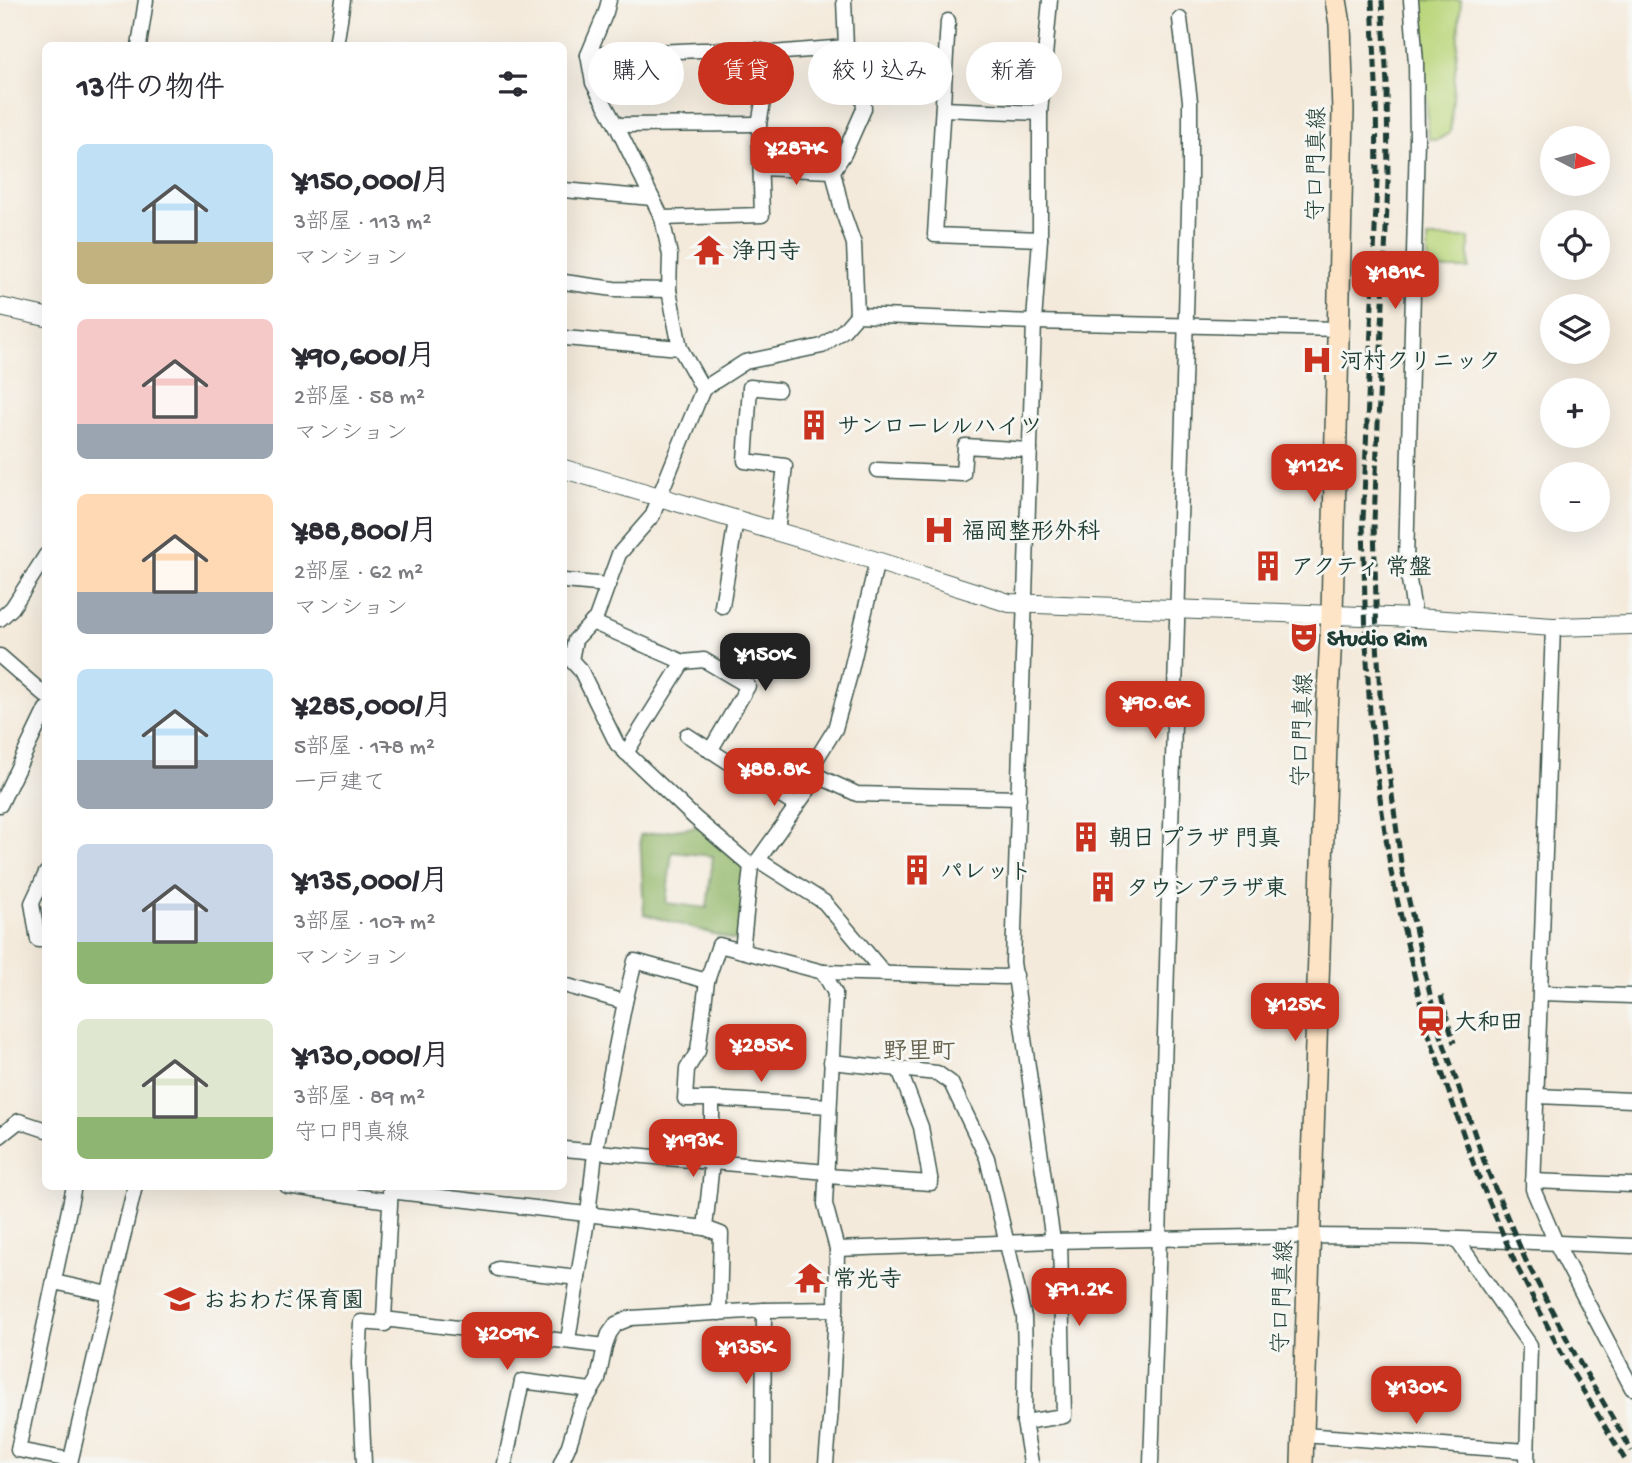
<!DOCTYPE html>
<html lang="ja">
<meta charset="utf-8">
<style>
body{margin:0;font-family:"Gochi Hand","Klee One",sans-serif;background:#f7f7f7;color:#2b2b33;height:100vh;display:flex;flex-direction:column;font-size:26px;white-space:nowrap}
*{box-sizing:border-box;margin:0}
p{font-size:23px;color:#7c7c81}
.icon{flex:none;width:38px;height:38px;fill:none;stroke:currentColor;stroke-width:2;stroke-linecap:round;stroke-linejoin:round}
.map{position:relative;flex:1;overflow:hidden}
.panel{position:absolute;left:42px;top:42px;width:525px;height:1148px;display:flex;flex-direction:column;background:#fff;border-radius:10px;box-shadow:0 7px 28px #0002}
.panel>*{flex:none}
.hud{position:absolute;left:588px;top:42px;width:665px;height:63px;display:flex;gap:14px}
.needle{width:46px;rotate:96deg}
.buttons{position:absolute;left:1540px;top:126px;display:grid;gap:14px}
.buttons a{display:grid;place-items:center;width:70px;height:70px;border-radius:50%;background:#fff;box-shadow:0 7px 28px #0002;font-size:35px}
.price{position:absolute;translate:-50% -60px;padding:0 16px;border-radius:14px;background:#c8321e;color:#fff;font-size:23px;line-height:46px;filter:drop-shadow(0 2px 4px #0008)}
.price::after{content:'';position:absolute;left:50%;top:42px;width:21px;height:16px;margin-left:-10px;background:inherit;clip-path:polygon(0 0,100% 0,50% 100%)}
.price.on{background:#222;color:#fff}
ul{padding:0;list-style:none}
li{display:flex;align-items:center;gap:21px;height:175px;padding:0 35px}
li span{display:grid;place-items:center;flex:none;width:196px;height:140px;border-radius:10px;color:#555}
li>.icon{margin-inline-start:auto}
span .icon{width:84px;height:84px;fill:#fffc;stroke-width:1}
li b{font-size:30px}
h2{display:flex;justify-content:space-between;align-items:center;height:84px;padding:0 35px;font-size:30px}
.pill{padding:0 24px;border-radius:32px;background:#fff;box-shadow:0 7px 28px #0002;font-size:24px;line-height:63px}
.pill.on{background:#c8321e;color:#fff}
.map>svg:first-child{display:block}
</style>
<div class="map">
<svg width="1632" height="1463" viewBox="0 0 1632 1463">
<rect width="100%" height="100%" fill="#f6f6f2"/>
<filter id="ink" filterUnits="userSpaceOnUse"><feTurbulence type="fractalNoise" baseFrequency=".0143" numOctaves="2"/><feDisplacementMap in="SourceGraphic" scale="14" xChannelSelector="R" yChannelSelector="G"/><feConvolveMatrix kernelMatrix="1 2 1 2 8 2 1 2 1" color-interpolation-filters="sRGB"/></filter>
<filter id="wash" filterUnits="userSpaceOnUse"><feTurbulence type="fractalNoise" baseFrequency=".00686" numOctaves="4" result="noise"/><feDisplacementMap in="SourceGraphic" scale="28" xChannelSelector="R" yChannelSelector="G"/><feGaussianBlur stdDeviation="1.57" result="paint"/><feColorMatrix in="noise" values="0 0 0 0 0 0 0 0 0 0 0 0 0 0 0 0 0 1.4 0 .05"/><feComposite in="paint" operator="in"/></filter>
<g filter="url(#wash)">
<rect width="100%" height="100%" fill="#f4eadb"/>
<!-- green -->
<g fill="#bbd77d" stroke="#6d8a58" stroke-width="2">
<path d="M1420 0H1461L1450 133 1437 140 1429 139Z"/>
<rect x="1428" y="238" width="41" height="31"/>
</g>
<!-- forest -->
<path fill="#94b86c" stroke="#5a7a50" stroke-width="2" fill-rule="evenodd" d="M701 826 741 863 746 877 737 941 644 914 640 835ZM672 852 713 856 707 908 666 903Z"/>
</g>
<g filter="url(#ink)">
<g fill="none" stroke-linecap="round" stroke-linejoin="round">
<!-- minor casing -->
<g stroke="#3f574d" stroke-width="17">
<g id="minor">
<path d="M609 0 606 12 588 55 593 83 616 125 662 218 670 255 669 290 680 348 703 389"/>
<path d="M1050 0 1040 113V239L1034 322 1013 962 1053 1241"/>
<path d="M1411 0 1416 63 1417 139 1406 561 1415 618"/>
<path d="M948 21 935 235 1040 239"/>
<path d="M139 46 146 0"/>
<path d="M336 46 343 0"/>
<path d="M588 55 701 50H757L772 53 846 47"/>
<path d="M943 109 1040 113"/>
<path d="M616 125 759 124"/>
<path d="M761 168 833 171"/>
<path d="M564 190 652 198"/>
<path d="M662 218 762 215 759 124 772 53"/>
<path d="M564 282 614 289 669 290"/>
<path d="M857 315 1034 322 1339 329"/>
<path d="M564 338 680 348"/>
<path d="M878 470 963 474 965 446 1030 450"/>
<path d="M777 532 785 466 745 461 750 387 778 390"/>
<path d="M877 561 849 678 835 729 812 766 818 776 857 794 1019 798"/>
<path d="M564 581 608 585"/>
<path d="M722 606 736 520"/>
<path d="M0 619 12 608 46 555"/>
<path d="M592 622 683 662 704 660 748 686 710 751"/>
<path d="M1553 627 1533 1189 1556 1243 1632 1388"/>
<path d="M0 656 46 696"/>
<path d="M571 660 575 640 596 618 619 554 653 515 659 497 703 389 745 362 822 346 844 330 857 315 854 244 842 210 833 171 844 154 864 109 862 80 846 47 844 0"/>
<path d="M571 660 581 671 617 744 695 818 751 866 758 860 824 902 884 973"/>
<path d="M687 735 796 806"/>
<path d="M626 753 683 662"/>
<path d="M0 805 46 709"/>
<path d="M758 860 818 776"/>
<path d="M46 873 32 903 38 940 46 939"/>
<path d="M742 951 751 866"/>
<path d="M823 972 1004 977 1016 975"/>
<path d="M564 985 625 1002"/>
<path d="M1541 993 1632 996"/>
<path d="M831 1062 937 1073 951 1083 987 1158 1024 1317 1025 1352 1024 1422 1031 1463"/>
<path d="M1537 1096 1632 1100"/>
<path d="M0 1136 19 1121 46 1130"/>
<path d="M564 1149 827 1172"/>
<path d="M827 1176 931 1183 921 1127 899 1069"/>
<path d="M1533 1181 1632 1185"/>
<path d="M287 1186 389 1201"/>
<path d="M391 1186 384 1319 605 1346"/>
<path d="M390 1191 705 1228 712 1163V1099"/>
<path d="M705 1228 721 1234 719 1313"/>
<path d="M1456 1239 1530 1345 1527 1463"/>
<path d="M837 1249 1053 1241 1310 1236 1411 1237 1632 1246"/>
<path d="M498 1269 578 1278"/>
<path d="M54 1282 109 1294"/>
<path d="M568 1340 588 1214 595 1153 625 1002 635 961 707 981"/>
<path d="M1024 1422 1064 1416 1060 1241"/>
<path d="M1303 1435 1527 1451"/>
<path d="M70 1460 18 1450 74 1186"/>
<path d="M70 1463 135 1186"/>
<path d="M364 1463 359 1363 361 1322 385 1324 384 1319"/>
<path d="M505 1463 522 1381 591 1390"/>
<path d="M561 1463 569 1445 580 1409 598 1380 605 1346 609 1334 616 1324 631 1318 764 1310 836 1309"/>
<path d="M763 1463 764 1310"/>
<path d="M826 1463 831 1409 836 1309 837 1249 825 1204 835 993 823 972 719 945 707 981 698 1051 687 1069 685 1099H712L829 1106"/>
<path d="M1151 1463 1159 1239 1190 177V101L1180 19"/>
</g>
</g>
<!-- tertiary casing -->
<g stroke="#3f574d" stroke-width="20">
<g id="tertiary">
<path d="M0 307 46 317"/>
<path d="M564 469 870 559 1009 603 1415 618 1553 627 1632 625"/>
</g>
</g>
<!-- secondary casing -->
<g stroke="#3f574d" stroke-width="24">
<path id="secondary" d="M1302 1463 1327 714 1332 615 1343 111 1340 24 1336 0"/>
</g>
<!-- minor -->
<use href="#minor" stroke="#fff" stroke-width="14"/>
<!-- tertiary -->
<use href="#tertiary" stroke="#fff" stroke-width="18"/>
<!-- secondary -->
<use href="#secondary" stroke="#fee4c6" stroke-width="21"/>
<!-- rail -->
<g stroke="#1f3d34" stroke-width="5" stroke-dasharray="10 5" stroke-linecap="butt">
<path d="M1372 0 1376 84 1377 181 1363 522 1366 643 1370 713 1380 798 1391 872 1425 1023 1476 1171 1516 1265 1567 1364 1627 1463"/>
<path d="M1382 0 1387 84 1388 181 1374 522 1377 642 1381 712 1402 870 1436 1021 1486 1167 1526 1261 1577 1358 1632 1451"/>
<path d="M1441 996 1454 1043"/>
</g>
</g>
</g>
<!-- icons -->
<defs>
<g id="temple-bare" transform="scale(2.415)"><path d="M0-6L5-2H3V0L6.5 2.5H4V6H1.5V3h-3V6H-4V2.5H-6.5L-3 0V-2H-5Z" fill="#c8321e" stroke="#f6f6f2" stroke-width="2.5" paint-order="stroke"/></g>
<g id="hospital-bare" transform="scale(2.415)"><path d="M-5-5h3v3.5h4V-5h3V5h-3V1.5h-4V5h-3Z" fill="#c8321e" stroke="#f6f6f2" stroke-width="2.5" paint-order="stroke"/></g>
<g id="building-bare" transform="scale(2.415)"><path d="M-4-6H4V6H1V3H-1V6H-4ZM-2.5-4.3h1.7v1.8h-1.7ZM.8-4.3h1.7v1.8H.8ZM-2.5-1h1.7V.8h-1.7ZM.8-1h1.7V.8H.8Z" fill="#c8321e" stroke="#f6f6f2" stroke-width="2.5" paint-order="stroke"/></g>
<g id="theatre-bare" transform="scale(2.415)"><path d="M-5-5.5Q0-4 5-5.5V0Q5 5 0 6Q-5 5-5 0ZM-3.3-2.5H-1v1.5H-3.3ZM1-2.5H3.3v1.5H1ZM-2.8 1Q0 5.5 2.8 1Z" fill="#c8321e" stroke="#f6f6f2" stroke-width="2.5" paint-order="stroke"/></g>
<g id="station-bare" transform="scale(2.415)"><path d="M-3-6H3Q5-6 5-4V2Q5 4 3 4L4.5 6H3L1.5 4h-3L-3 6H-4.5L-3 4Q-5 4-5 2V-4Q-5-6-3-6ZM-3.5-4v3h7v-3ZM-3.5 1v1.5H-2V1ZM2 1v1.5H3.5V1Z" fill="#c8321e" stroke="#f6f6f2" stroke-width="2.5" paint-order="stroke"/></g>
<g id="school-bare" transform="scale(2.415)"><path d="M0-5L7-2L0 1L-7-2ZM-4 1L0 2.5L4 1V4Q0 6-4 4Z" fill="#c8321e" stroke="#f6f6f2" stroke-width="2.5" paint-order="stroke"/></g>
</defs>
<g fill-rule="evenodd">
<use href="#temple-bare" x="709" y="250"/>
<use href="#hospital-bare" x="1317" y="360"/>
<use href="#building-bare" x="814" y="425"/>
<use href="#hospital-bare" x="939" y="530"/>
<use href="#building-bare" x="1268" y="566"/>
<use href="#theatre-bare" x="1304" y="637"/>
<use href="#building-bare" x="1086" y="837"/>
<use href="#building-bare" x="917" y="870"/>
<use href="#building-bare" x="1103" y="887"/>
<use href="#station-bare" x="1431" y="1021"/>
<use href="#temple-bare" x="810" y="1278"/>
<use href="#school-bare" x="180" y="1299"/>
</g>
<g text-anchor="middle" stroke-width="6" stroke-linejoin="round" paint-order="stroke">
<!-- street labels -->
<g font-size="23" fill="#1f3d34" stroke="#f6f6f2">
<text transform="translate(1315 164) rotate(-89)" y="8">守口門真線</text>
<text transform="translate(1301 730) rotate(-88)" y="8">守口門真線</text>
<text transform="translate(1281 1297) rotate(-88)" y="8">守口門真線</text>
</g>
<!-- poi labels -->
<g font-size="23" font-weight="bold" fill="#1f3d34" stroke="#f6f6f2" text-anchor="start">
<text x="732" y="258">浄円寺</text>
<text x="1340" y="368">河村クリニック</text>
<text x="837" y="433">サンローレルハイツ</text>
<text x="962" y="538">福岡整形外科</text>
<text x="1291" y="574">アクティ 常盤</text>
<text x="1327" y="645">Studio Rim</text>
<text x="1109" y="845">朝日 プラザ 門真</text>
<text x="940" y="878">パレット</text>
<text x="1126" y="895">タウンプラザ東</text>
<text x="1454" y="1029">大和田</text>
<text x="833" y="1286">常光寺</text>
<text x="203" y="1307">おおわだ保育園</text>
</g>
<!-- neighbourhood labels -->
<g font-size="24" font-weight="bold" fill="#66624e" stroke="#f6f6f2">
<text x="919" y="1058">野里町</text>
</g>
</g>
</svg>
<div class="buttons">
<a><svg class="needle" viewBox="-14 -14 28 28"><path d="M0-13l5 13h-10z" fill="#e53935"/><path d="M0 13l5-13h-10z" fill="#7c7c81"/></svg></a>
<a><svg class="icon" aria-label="locate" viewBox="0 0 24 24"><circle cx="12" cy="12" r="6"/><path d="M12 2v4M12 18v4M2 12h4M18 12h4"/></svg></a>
<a><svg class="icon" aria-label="layers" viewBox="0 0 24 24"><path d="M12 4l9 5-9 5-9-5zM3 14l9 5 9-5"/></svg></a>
<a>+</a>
<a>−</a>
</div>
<b class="price" style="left:796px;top:187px">¥287K</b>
<b class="price" style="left:1395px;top:311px">¥181K</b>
<b class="price" style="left:1314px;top:504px">¥112K</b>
<b class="price on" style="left:765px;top:693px">¥150K</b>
<b class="price" style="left:1155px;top:741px">¥90.6K</b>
<b class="price" style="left:774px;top:808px">¥88.8K</b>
<b class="price" style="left:1295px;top:1043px">¥125K</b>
<b class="price" style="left:761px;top:1084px">¥285K</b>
<b class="price" style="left:693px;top:1179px">¥193K</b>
<b class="price" style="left:1079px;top:1328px">¥71.2K</b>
<b class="price" style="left:507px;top:1372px">¥209K</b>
<b class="price" style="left:746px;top:1386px">¥135K</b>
<b class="price" style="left:1416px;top:1426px">¥130K</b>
<div class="hud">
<a class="pill">購入</a>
<a class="pill on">賃貸</a>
<a class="pill">絞り込み</a>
<a class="pill">新着</a>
</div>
<section class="panel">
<h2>13件の物件<svg class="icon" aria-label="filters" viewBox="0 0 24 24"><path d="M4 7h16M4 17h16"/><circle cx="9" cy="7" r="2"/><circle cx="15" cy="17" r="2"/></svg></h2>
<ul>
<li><span style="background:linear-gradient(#bfe0f5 70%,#c2b280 0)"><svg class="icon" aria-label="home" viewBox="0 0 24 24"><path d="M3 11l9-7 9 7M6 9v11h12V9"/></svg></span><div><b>¥150,000/月</b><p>3部屋 · 113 m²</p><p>マンション</p></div></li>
<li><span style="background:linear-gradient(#f6c9c9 75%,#9aa5b1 0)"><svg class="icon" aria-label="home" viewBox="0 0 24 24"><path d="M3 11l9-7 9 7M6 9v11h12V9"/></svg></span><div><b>¥90,600/月</b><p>2部屋 · 58 m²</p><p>マンション</p></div></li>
<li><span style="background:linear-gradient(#ffd9b3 70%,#9aa5b1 0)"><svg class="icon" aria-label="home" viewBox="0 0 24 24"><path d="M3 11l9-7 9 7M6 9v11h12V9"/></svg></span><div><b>¥88,800/月</b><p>2部屋 · 62 m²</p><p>マンション</p></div></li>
<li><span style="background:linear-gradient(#bfe0f5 65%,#9aa5b1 0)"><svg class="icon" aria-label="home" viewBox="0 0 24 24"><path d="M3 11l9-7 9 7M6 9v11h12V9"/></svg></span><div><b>¥285,000/月</b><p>5部屋 · 178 m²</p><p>一戸建て</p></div></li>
<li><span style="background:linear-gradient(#c9d6e8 70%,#8fb573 0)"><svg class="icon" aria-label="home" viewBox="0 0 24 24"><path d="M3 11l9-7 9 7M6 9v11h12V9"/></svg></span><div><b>¥135,000/月</b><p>3部屋 · 107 m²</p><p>マンション</p></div></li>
<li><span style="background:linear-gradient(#dfe7d0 70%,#8fb573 0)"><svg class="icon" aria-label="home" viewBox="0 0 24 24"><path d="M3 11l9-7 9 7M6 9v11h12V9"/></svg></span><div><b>¥130,000/月</b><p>3部屋 · 89 m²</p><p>守口門真線</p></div></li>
</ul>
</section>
</div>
